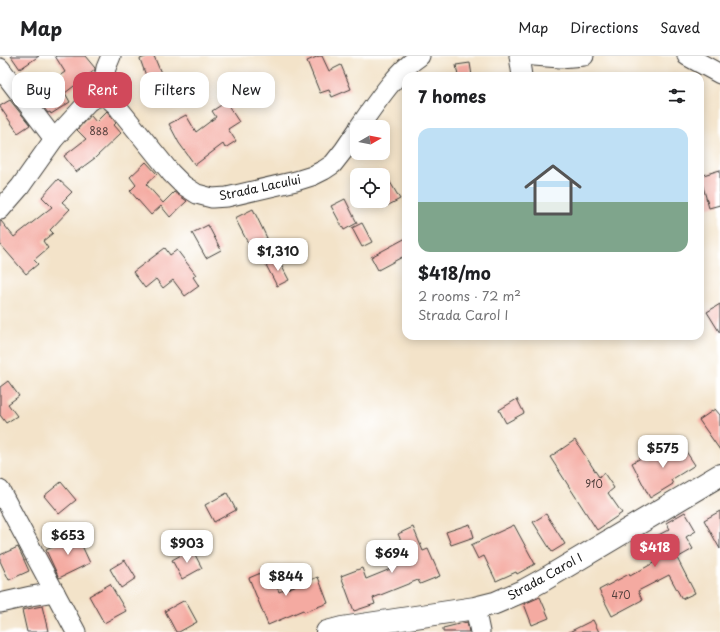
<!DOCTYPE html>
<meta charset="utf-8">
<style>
body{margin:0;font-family:"Playpen Sans",sans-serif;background:#f2f2f2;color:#202124;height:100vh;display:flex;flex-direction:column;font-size:15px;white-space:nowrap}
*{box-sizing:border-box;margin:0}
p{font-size:13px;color:#757577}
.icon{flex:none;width:22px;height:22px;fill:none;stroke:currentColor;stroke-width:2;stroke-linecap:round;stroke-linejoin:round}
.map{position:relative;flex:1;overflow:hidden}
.sheet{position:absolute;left:402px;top:16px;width:302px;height:268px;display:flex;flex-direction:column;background:#fff;border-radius:12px;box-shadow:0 2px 10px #0003}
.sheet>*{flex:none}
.hud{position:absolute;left:12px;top:16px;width:330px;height:36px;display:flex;gap:8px}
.needle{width:26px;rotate:81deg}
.controls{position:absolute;left:350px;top:64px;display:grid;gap:8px}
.controls a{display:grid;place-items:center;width:40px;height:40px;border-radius:8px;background:#fff;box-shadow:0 2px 10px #0003;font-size:20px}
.price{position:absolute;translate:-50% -34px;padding:0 9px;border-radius:8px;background:#fff;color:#222;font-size:13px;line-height:26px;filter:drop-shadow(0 1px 2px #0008)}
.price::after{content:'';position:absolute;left:50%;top:24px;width:12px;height:9px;margin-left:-6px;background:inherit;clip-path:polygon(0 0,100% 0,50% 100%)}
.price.active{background:#d1495b;color:#fff}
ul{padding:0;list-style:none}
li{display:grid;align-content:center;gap:8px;height:212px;padding:0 16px}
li+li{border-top:1px solid #e0e0e0}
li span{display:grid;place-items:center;height:124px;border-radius:12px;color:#555}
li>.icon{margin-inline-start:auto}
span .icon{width:72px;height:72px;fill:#fffc;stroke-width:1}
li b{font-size:17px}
h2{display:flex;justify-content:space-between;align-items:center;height:48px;padding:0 16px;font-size:17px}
.chip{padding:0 14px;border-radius:12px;background:#fff;box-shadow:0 2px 10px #0003;font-size:14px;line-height:36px}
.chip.active{background:#d1495b;color:#fff}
header{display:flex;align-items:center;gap:24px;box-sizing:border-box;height:56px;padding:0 20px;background:#fff;border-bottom:1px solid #e0e0e0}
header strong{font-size:19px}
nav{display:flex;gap:22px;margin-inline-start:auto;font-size:14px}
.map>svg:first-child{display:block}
</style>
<header>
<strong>Map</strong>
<nav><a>Map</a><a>Directions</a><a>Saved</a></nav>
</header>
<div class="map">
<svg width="720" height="576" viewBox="0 0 720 576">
<rect width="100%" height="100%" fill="#fff"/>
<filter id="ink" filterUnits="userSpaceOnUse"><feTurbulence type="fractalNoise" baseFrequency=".025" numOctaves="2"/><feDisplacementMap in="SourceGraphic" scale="8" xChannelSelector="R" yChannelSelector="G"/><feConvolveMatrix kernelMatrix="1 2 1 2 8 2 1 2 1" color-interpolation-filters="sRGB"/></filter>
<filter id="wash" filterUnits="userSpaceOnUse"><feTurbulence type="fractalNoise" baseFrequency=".012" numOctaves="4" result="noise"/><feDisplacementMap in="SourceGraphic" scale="16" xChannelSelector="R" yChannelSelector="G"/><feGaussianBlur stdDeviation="0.9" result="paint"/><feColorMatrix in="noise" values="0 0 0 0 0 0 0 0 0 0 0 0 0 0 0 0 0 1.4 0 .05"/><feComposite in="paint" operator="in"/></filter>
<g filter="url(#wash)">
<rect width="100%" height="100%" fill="#f3e3c9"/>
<g id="blocks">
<!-- building -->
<g fill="#f4aaa1">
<path d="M11 0H39L20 13Z"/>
<path d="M55 0H85L95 12V14L65 37 70 46 51 58 50 56 48 57 33 38 65 16Z"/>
<path d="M148 0H154L163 22 149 28 140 3Z"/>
<path d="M319 0H322L329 15 341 9 351 33 332 41 329 34 320 37 307 5Z"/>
<path d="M470 7 472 20H458L456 9Z"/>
<path d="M10 44 30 69 18 77 0 51V50Z"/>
<path d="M226 46 239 66 228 73 236 85 225 92 223 88 195 109 179 87 169 68 186 59 196 76 216 61 212 55Z"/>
<path d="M107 55 116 67 114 69 121 77 95 102 76 116 64 100 86 83 77 74 84 66 91 60 96 66Z"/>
<path d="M146 106 157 118 146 128 163 147 174 136 187 145 170 161 161 150 151 159 130 135 136 129 130 121Z"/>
<path d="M383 114 400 143 383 152Z"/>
<path d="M720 114V149L709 152 700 120Z"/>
<path d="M58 123 72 136 62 146 70 153 50 174 53 177 43 185 48 192 34 204 38 208 26 218 0 188V165H1L14 181 52 151 42 141Z"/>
<path d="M345 143 357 167 344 174 331 150Z"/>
<path d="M253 153 267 182 250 191 235 162Z"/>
<path d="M362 167 372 186 362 191 352 172Z"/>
<path d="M208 169 221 194 206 202 192 177Z"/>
<path d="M406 182V199L378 214 371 201Z"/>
<path d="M165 192 170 199 177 194 196 219 193 221 199 230 185 240 173 224 163 232 156 223 145 232 133 216Z"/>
<path d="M278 203 289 224 277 230 266 209Z"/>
<path d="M720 248V277L707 256Z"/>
<path d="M8 325 19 340 8 348 17 360 6 367 0 359V331Z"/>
<path d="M517 343 524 357 506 367 499 354Z"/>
<path d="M715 353 720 359V394L699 364Z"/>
<path d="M575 384 599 421 604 417 614 432 608 437 622 457 597 474 550 401Z"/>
<path d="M679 385 695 409 671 424 673 428 650 442 632 407 648 398 651 404Z"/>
<path d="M61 426 76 444 59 458 44 440Z"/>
<path d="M227 437 236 454 214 466 205 449Z"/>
<path d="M720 455V493L704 464Z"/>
<path d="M685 456 696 475 686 481 693 493 677 502 695 537 682 543 669 519 638 535 642 544 612 560 599 534 629 518 630 520 657 505 647 485 670 473 666 467Z"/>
<path d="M546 458 565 488 552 496 533 466Z"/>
<path d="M470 468 474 481 451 489 446 476Z"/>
<path d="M514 469 535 508 517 518 516 516 496 525 484 500 478 503 471 489Z"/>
<path d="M413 471 423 495 428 493 440 520 420 528 418 524 373 542 375 548 354 555 341 520 362 512 366 523 410 505 398 478Z"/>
<path d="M77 479 90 507 59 522 46 494Z"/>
<path d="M18 491 29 515 9 524 0 505V499Z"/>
<path d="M192 493 202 512 182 523 172 504Z"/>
<path d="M125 504 136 522 121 532 110 513Z"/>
<path d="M270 513 279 536 318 521 328 547 304 556 303 554 268 569 249 522Z"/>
<path d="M110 528 126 555 104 567 89 540Z"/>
<path d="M540 541 549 562 532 569 524 548Z"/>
<path d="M185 544 197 566 179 576H176L165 555Z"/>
<path d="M42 550 48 575 42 576H27L22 554Z"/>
<path d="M593 564 599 576H569Z"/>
<path d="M467 566 469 576H443V572Z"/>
</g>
</g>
</g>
<g filter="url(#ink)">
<use href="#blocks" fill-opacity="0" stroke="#3c3a36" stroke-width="1"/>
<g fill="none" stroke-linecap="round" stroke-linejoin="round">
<!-- minor casing -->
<g stroke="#3c3a36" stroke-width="21">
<g id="minor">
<path d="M519 0 522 20"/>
<path d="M534 0 560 2 584 0"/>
<path d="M687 0 720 18"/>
<path d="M0 12 54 83"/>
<path d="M101 40 106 12 111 0"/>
<path d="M359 71C376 47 396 16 420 0"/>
<path d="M0 154 20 131 54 83 89 45C103 38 105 39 116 49L171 117 183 129 197 138 212 142 227 141 296 125 312 120 324 114 333 108 344 94 357 75"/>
<path d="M0 434 76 576"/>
<path d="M0 547 31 540 55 536"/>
<path d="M475 552 480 576"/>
</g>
</g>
<!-- major casing -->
<g stroke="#3c3a36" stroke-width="24">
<path id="major" d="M327 576 342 572 475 552 495 547 525 534 545 523 720 419"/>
</g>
<!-- minor -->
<use href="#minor" stroke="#fff" stroke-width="19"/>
<!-- major -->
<use href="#major" stroke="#fff" stroke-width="22"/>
</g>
</g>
<g text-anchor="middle" stroke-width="3" stroke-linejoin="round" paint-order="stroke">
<!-- number labels -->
<g font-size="10" fill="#52403d">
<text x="99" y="79">888</text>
<text x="594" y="432">910</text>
<text x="621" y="543">470</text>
</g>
<!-- street labels -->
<g font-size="12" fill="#1c1c1c" stroke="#fff">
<text transform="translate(260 132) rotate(-12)" y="4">Strada Lacului</text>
<text transform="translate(545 521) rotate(-29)" y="4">Strada Carol I</text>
</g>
</g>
</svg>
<div class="controls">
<a><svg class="needle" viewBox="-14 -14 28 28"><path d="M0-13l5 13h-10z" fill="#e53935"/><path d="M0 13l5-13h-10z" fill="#757577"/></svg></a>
<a><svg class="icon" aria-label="locate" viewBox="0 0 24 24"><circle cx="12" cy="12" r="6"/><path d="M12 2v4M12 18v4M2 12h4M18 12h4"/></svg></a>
</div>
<b class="price" style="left:278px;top:216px">$1,310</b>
<b class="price" style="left:663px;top:413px">$575</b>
<b class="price" style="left:68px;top:500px">$653</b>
<b class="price" style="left:187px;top:508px">$903</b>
<b class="price active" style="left:655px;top:512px">$418</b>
<b class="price" style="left:392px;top:518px">$694</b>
<b class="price" style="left:286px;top:541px">$844</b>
<div class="hud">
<a class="chip">Buy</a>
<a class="chip active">Rent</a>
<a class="chip">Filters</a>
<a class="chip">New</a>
</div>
<section class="sheet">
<h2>7 homes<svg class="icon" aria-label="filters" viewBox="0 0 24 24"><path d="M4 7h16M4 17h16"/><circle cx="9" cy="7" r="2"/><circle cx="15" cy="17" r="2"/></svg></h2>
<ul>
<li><span style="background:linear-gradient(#bfe0f5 60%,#7fa58c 0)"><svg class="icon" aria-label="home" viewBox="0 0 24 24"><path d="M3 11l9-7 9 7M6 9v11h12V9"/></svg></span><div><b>$418/mo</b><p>2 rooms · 72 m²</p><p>Strada Carol I</p></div></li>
</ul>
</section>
</div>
